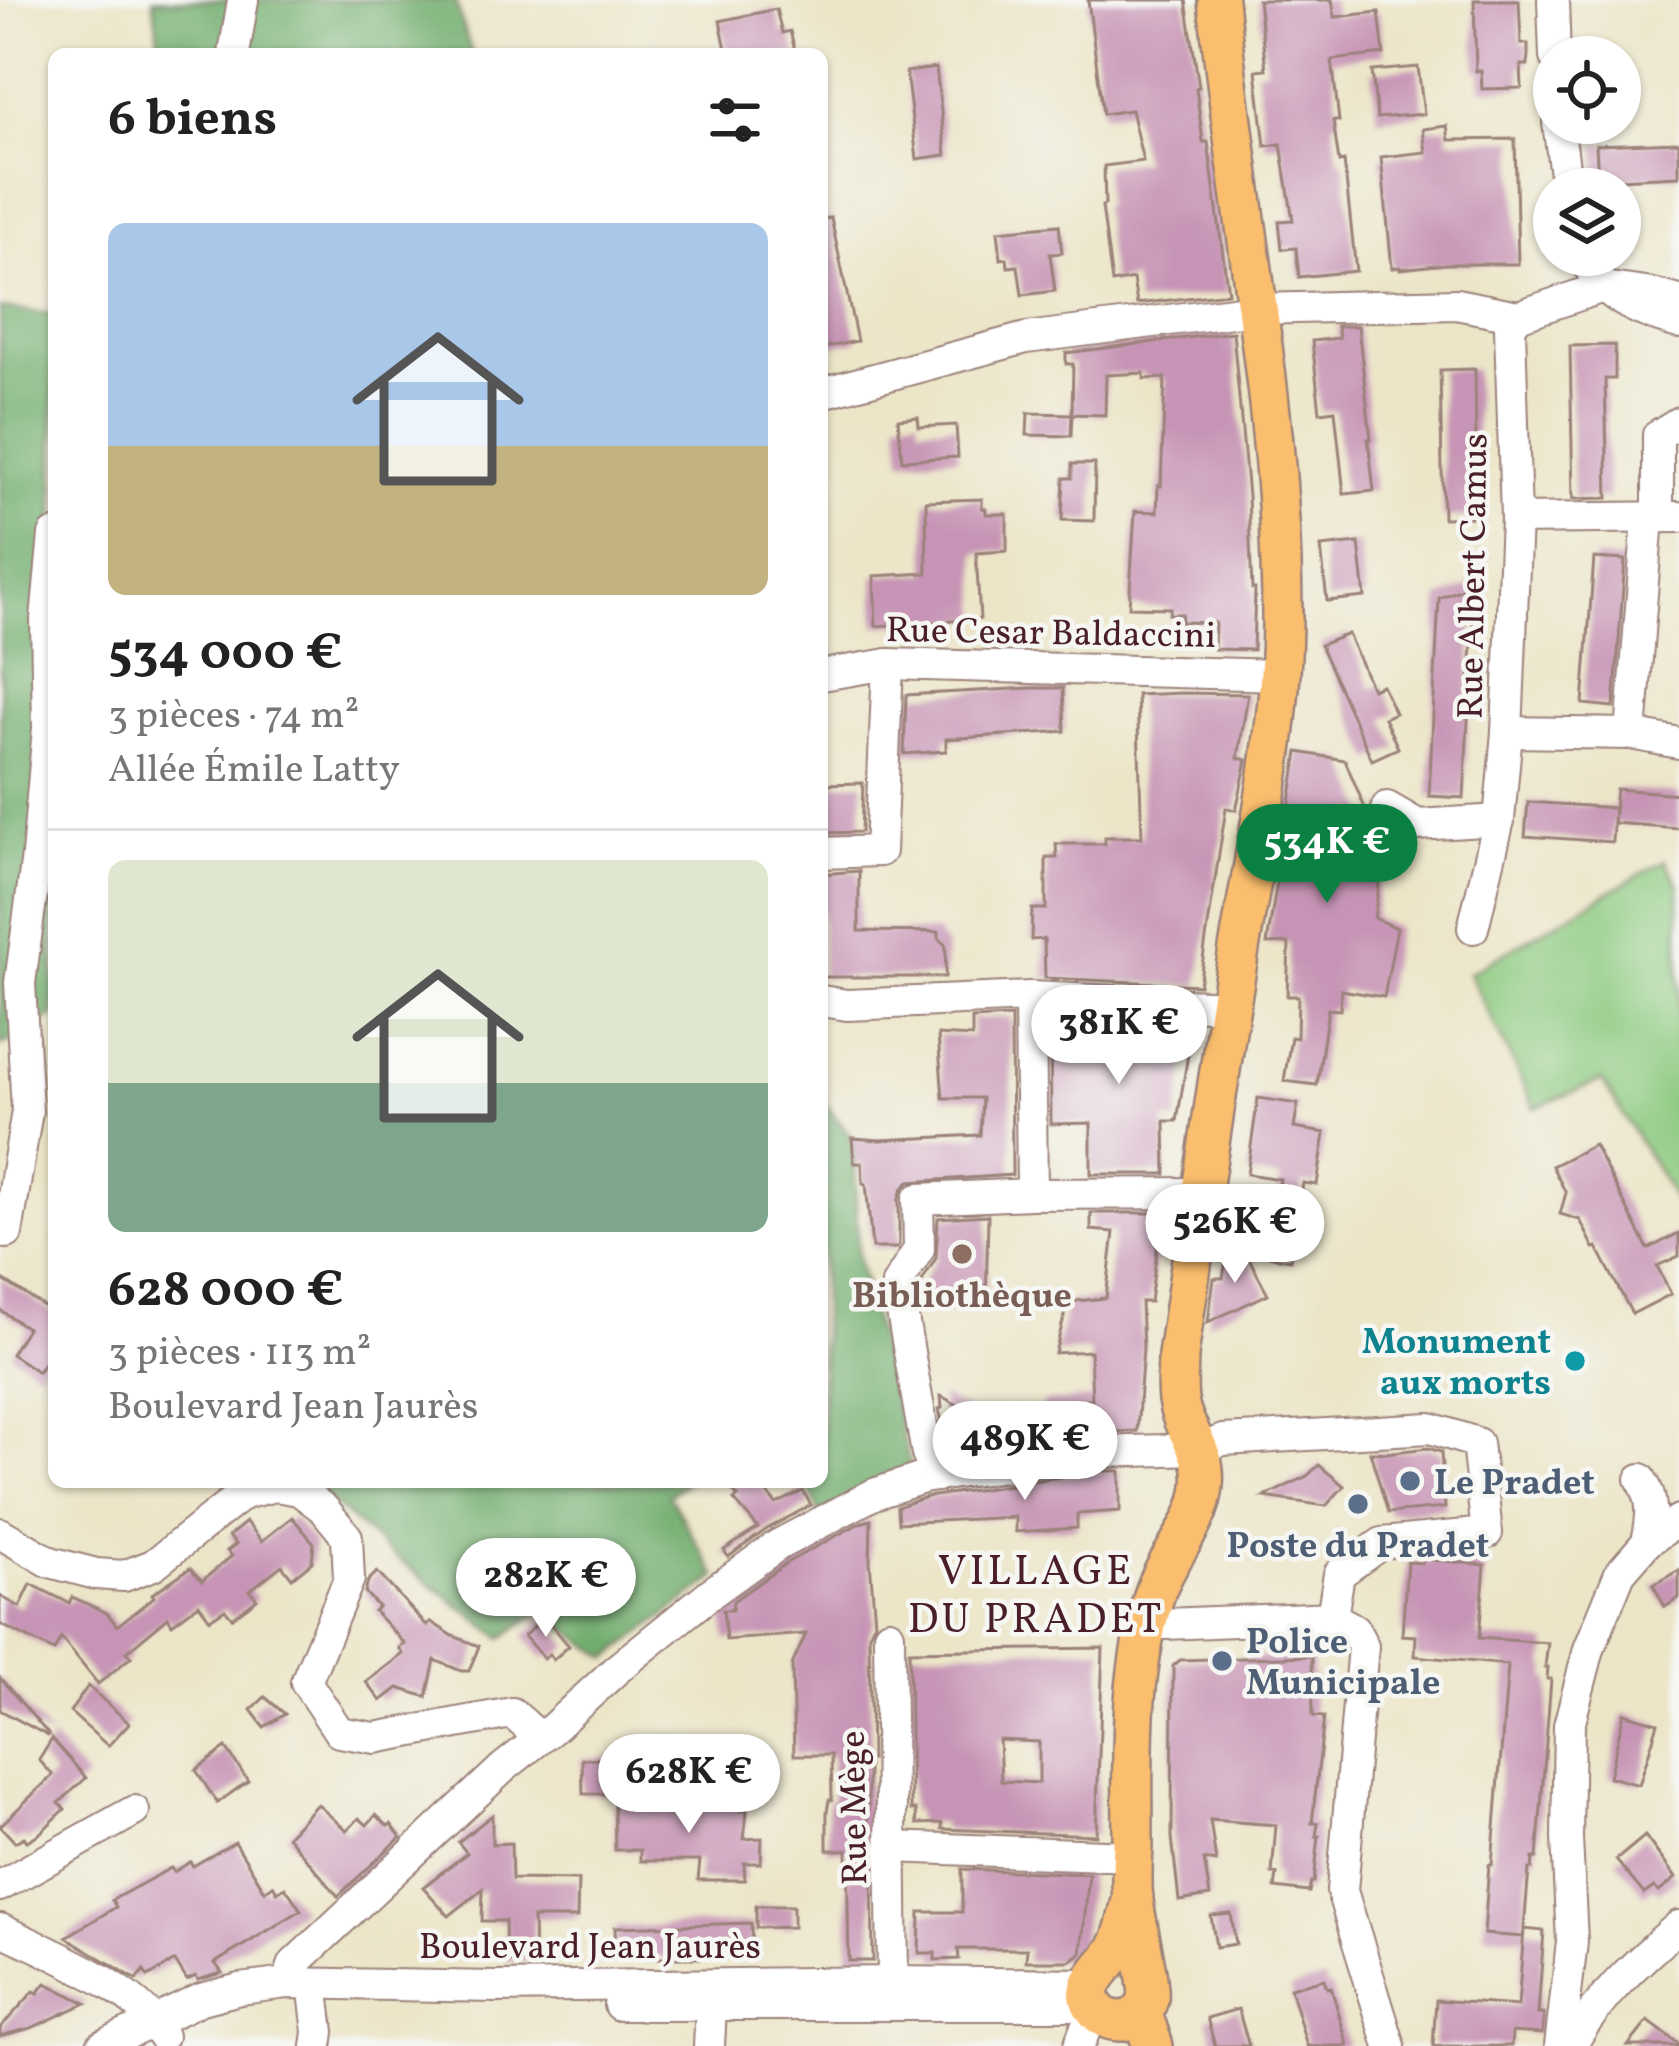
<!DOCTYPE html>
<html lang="fr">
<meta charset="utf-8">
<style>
body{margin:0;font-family:Vollkorn,serif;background:#f2f2f2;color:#222;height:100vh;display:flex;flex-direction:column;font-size:45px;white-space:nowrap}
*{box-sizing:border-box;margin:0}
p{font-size:39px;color:#767676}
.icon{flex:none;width:66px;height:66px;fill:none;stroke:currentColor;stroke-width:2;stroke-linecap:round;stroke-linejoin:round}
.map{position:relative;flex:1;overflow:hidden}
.side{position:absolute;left:48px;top:48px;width:780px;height:1440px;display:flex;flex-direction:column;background:#fff;border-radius:18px;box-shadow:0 3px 9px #0004}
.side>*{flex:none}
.fabs{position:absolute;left:1533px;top:36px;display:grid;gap:24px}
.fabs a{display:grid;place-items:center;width:108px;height:108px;border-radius:50%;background:#fff;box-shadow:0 3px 9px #0004;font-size:60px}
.price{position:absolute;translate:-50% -102px;padding:0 27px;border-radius:42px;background:#fff;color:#222;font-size:39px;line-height:78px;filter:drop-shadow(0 3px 6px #0008)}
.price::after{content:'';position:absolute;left:50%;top:72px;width:36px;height:27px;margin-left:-18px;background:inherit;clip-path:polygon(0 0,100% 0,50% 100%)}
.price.selected{background:#0b8043;color:#fff}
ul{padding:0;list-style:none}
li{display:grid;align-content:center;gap:24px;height:636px;padding:0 60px}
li+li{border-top:3px solid #e0e0e0}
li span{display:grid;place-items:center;height:372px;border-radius:18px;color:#555}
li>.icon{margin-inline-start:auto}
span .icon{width:216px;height:216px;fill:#fffc;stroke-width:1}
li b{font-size:51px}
h2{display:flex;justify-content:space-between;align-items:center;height:144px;padding:0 60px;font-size:51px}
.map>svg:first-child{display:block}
</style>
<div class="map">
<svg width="1679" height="2046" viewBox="0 0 1679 2046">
<rect width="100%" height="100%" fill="#f6f6f2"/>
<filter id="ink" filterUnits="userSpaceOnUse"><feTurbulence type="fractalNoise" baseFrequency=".00833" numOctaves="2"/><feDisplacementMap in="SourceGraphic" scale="24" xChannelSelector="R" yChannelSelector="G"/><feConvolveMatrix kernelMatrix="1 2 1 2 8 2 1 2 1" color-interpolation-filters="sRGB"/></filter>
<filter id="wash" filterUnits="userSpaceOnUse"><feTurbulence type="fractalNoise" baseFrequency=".004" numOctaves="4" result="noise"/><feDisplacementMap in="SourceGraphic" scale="48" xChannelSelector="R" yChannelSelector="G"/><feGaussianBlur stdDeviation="2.7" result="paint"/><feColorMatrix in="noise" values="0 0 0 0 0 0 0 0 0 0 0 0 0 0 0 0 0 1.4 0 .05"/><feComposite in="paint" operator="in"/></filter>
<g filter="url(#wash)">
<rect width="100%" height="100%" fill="#ece5c8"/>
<!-- green -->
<path fill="#8dca80" stroke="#6c7456" stroke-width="3" d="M1665 860 1679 886V1207L1602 1080 1535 1108 1469 973Z"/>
<!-- forest -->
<g fill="#72ae6e" stroke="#5e664c" stroke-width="3">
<path d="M153 0H455L472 54H161Z"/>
<path d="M0 308 54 314V1015L1 1046Z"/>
<path d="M822 1100 854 1140 858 1259 912 1473 820 1514 806 1482H822Z"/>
<path d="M308 1482H687L669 1495 717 1577 608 1658 540 1611 502 1638 391 1554Z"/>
</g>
<g id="blocks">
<!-- building -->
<g fill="#c794b5" fill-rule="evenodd">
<path d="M1088 0H1186L1199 87 1196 88 1203 142H1208L1228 293 1137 304 1133 279 1112 283 1102 206 1105 205 1104 166 1143 161 1131 110 1103 114Z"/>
<path d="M1258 0H1332L1335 17 1379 12 1384 54 1332 60 1339 121H1333L1339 162 1344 161 1356 271 1299 277 1296 248 1282 249 1279 221 1293 220 1281 144 1265 146 1256 70 1266 69Z"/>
<path d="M1474 0H1519L1521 44H1528V65H1521L1522 88 1482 89 1481 71H1476Z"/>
<path d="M776 9 782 33 790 31 796 54H727L720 21Z"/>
<path d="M1418 67 1424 114 1377 118 1372 71Z"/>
<path d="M936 68 946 155 917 159 906 72Z"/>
<path d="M1447 126 1449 140 1515 139 1518 264H1446L1400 269V267L1392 268 1381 157 1426 152 1423 129Z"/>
<path d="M1679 142V176L1598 180 1596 145Z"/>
<path d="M831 218 857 341 822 348V219Z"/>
<path d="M1059 225 1062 253 1050 254 1055 291 1022 295 1018 266 1008 267 1007 258 1001 259 998 231Z"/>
<path d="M1337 326H1358L1371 439H1368L1374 491 1344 494 1335 410 1320 412 1312 341 1339 338Z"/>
<path d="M1233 332 1248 496 1252 589H1255L1253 650 1214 649 1215 623 1181 622 1182 614H1169L1170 608 1129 607 1135 511 1157 512 1158 486H1161L1165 378 1144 379V373L1106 375 1105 415 1072 414 1071 436 1027 435 1028 413 1072 414 1073 364H1066V353Z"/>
<path d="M1615 345V379H1605L1608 498 1573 499 1570 346Z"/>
<path d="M1475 369 1477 517 1443 518 1440 370Z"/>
<path d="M918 417 919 427 956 425 958 457 902 460 898 419Z"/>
<path d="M1072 464H1095L1094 521 1062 520 1064 478H1072Z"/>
<path d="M982 499V508L986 509V514H1007V551L976 553 980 619 876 626 874 576 927 573 926 501Z"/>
<path d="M1359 543 1365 597 1327 601 1321 547Z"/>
<path d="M1594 558 1625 560 1614 707 1583 704Z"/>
<path d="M1475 584 1464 798 1429 796 1439 598Z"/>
<path d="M1348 634 1372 689 1382 685 1395 713 1384 718 1398 748 1372 760 1320 645Z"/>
<path d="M1031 688H1063L1065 731 946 739V751L904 754 906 695Z"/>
<path d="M1181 693 1248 694 1238 758 1247 760 1246 765 1236 810 1226 808 1199 985 1045 978 1044 939 1031 940 1032 909H1046V858H1057L1056 844H1105V837H1142L1137 695Z"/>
<path d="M1298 752 1345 760 1374 830 1368 876 1380 878 1374 918 1397 928 1384 997 1341 990 1340 1010 1328 1009 1317 1085 1284 1081 1291 1037 1297 1038 1298 996H1287L1289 943 1267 944Z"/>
<path d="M863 783 861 832 822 833V784Z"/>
<path d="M1616 789 1679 794V828L1613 823Z"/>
<path d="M1528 802 1614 808 1612 842 1525 836Z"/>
<path d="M859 871V931L939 932V938L946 946 945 977H822V874Z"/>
<path d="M1011 1017 1012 1175 909 1182 902 1189 899 1198V1244L897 1248H872L866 1184 863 1183 862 1163H854L852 1138 879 1140 980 1135 982 1098H943L938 1035 972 1037V1019Z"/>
<path d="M1050 1017 1193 1024 1177 1121H1165L1166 1174H1091V1123L1051 1124Z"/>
<path d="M1258 1098 1298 1104 1294 1128 1325 1133 1317 1185 1303 1183 1290 1260 1269 1256 1280 1179 1247 1174Z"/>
<path d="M1594 1145 1648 1249 1679 1233V1256L1657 1266 1671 1294 1632 1314 1597 1247 1594 1248 1580 1220 1560 1214 1566 1193 1552 1166Z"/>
<path d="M1091 1213H1162L1150 1302H1141L1143 1349 1137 1431 1095 1433 1036 1442 1044 1402 1092 1399 1090 1351 1055 1353 1068 1302 1106 1298 1114 1232 1091 1230Z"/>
<path d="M988 1215 986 1307 921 1310 918 1288 936 1258 938 1218Z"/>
<path d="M1228 1251 1246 1253 1268 1294 1208 1322 1214 1278H1223Z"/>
<path d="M0 1278 54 1313V1348L38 1372 11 1354 27 1328 0 1310Z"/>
<path d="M941 1396 971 1412 1019 1409 1022 1444 949 1454 939 1409 942 1408Z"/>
<path d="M1428 1448 1441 1452 1445 1508 1388 1513 1370 1452 1386 1453Z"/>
<path d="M1319 1465 1344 1486 1326 1506 1264 1497 1307 1476Z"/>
<path d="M1100 1471H1120V1511L1077 1514V1528L1015 1532V1517L898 1523 897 1507 927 1497 1025 1483 1026 1490 1027 1482Z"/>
<path d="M726 1482H758L776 1504 803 1491 811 1505 767 1529 728 1557 724 1550 758 1528 734 1500 738 1497Z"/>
<path d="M292 1517 314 1543 312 1562 292 1578 282 1565 250 1590 257 1599 232 1618 225 1609 210 1619 199 1604 172 1624 168 1617 126 1652 131 1657 98 1684 61 1638 54 1651 0 1624V1596L20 1607 31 1584 69 1603 72 1597 107 1613 117 1626 154 1597 152 1594 190 1568 202 1581 232 1556 227 1551 236 1544 229 1536 246 1522 262 1541Z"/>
<path d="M871 1520 870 1561 875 1622 869 1634 871 1760H868V1797L869 1862H872L873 1961H849L847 1850H827V1812L829 1800H832L831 1755H794L792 1665 806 1634 726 1640 723 1610H732L733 1601 788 1562 860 1523Z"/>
<path d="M1423 1559 1485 1565 1479 1638 1548 1643 1545 1667H1548L1547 1679H1551L1537 1858H1533L1532 1869H1529L1524 1929 1544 1931 1538 2014H1544L1542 2034 1512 2032 1511 2046H1433L1436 2000 1518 2006 1524 1930 1523 1937 1484 1934 1489 1865H1492L1508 1665 1415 1656 1416 1636 1402 1635 1407 1562 1422 1563Z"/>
<path d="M1679 1570V1598L1665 1607 1653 1585Z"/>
<path d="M377 1572 427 1626 431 1622 453 1636 479 1646 469 1671H461L435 1660 427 1697 398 1688 381 1701 366 1682 403 1654 399 1648 405 1644 374 1611 378 1607 365 1592 368 1581Z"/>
<path d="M545 1617 569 1646 553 1660 549 1654 544 1659 524 1636Z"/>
<path d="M1103 1648 1096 1835 942 1829V1823L917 1824 916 1810H911L909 1651ZM999 1740 1039 1742V1783L1001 1781Z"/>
<path d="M1312 1656 1313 1716 1324 1717 1312 1823H1318L1316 1836H1319L1314 1882H1311L1309 1892 1275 1888 1277 1874H1272L1276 1825 1210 1820 1216 1862 1204 1860 1210 1896 1179 1901 1172 1837 1173 1666 1180 1660Z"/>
<path d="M0 1678 49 1735 48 1736 0 1710Z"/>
<path d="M88 1686 129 1723 108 1746 70 1712Z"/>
<path d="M265 1697 285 1714 264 1727 251 1710Z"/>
<path d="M1624 1713 1658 1723 1639 1785 1609 1777Z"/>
<path d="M52 1739 86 1778 59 1803 65 1809 39 1834 27 1841 24 1837 15 1842 0 1826 53 1775 39 1760Z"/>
<path d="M226 1748 248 1781 217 1803 196 1770Z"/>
<path d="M614 1758V1794H583L582 1759Z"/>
<path d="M741 1803 740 1811H747L744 1839 762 1838 761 1863H744L745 1880H698L700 1861H640V1850H615L614 1804Z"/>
<path d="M317 1804 347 1831 359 1818 367 1825 376 1815 388 1826 391 1824 401 1837 338 1896 287 1836Z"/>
<path d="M492 1815V1844L511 1843 512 1879 578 1880 577 1918H533L534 1960 506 1961 505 1921H482L483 1889 449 1916 423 1887 467 1853 458 1842Z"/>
<path d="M1645 1836 1676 1878 1659 1892 1654 1887 1644 1894 1616 1860Z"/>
<path d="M235 1842 265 1891 273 1885 277 1892 285 1887 301 1910 215 1963 222 1973 198 1980 196 1976 187 1980 175 1961 148 1977 144 1971 137 1980 66 1937 116 1907 112 1900 171 1868 174 1872 190 1862 193 1866Z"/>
<path d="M962 1869 1089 1874 1081 1953 1070 1961H1026L1027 1949H958L959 1959 935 1960V1953H919L920 1912H962Z"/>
<path d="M756 1906H793V1927L756 1928Z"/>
<path d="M1231 1914 1236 1944 1216 1947 1211 1916Z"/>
<path d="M751 1923 752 1958H616L615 1927Z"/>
<path d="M1324 1979 1327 1988 1331 1987 1348 2046H1307L1290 1988Z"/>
<path d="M46 1983 86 2003 31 2028 0 2036V2028L34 1991 38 1993Z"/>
<path d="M1238 2009 1249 2046H1215L1207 2018Z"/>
<path d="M1648 2021 1679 2044V2046H1628Z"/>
</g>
</g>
</g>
<g filter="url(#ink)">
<use href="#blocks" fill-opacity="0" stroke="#9b827a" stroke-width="3"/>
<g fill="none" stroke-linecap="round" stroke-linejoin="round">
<!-- minor casing -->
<g stroke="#9b827a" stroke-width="34">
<g id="minor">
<path d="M1553 0 1555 57"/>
<path d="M234 54 243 0"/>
<path d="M1558 123 1567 189"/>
<path d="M1584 255C1599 297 1640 312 1679 323"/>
<path d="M822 393 1026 338 1256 309 1456 304 1518 316"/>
<path d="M1658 518V435L1679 422"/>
<path d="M1516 519 1679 517"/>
<path d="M822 675 888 664 1280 675"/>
<path d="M1507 732 1631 734 1679 743"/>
<path d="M1631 734 1648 518"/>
<path d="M1387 807 1418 825 1499 820"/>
<path d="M822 853 880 851 888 664"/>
<path d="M1473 928 1499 820 1507 732 1516 519 1510 328 1518 316 1603 287 1653 294 1679 301"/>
<path d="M1030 997 1032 1194"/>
<path d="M822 1001 847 1005 1030 997 1230 1006"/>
<path d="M7 1233 27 1111 20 983 37 855 48 728 46 619 54 535"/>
<path d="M937 1476 927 1454 897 1284 919 1249 918 1199 1032 1194 1202 1193"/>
<path d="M1641 1479C1655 1500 1652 1518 1647 1542"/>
<path d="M0 1533 50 1562 96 1574 124 1576 153 1565 243 1494 275 1486 299 1490 324 1509 347 1537 349 1579 306 1682 339 1732 375 1738 512 1713 540 1738"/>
<path d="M1332 1617 1354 1629 1363 1646 1342 1891 1390 2046"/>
<path d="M889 1634 893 1982"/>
<path d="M891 1847 1132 1856"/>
<path d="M0 1886 134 1811"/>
<path d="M0 1929C46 1952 143 1989 162 2036"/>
<path d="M287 1983 294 1964 503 1768 552 1729 617 1669 711 1593 778 1545 874 1494 923 1478 1098 1452 1200 1449 1223 1440 1430 1428 1477 1443 1487 1533 1382 1543 1339 1574 1332 1617 1165 1624 1148 1618"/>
<path d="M315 2000 319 2032 317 2046"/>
<path d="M619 2005H1093"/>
<path d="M102 2046 201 1999 240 1989 287 1983 496 1987 893 1982 1091 1984"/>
<path d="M709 2046 711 2007"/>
<path d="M1079 2046 1089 2019 1097 2010"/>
<path d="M1560 2046 1572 1942 1567 1838 1569 1725 1589 1649 1620 1573 1647 1542 1679 1520"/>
<path d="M1571 2046C1598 1997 1637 1962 1679 1926"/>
</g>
</g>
<!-- major casing -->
<g stroke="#9b827a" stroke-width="44">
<g id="major">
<path d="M1133 1897C1128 1914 1126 1934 1117 1949 1105 1968 1076 1986 1097 2011 1103 2018 1113 2021 1122 2021 1134 2020 1145 2011 1148 1999 1151 1985 1135 1920 1133 1900 1131 1883 1132 1864 1133 1846 1133 1760 1128 1676 1155 1593 1167 1556 1199 1526 1203 1486 1207 1446 1183 1434 1178 1400 1176 1385 1178 1369 1178 1355 1198 1219 1217 1084 1239 949 1258 839 1282 728 1282 616 1282 409 1237 205 1218 0"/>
<path d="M1141 2011 1153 2046"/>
</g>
</g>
<!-- minor -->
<use href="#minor" stroke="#fff" stroke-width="30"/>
<!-- major -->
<use href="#major" stroke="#fbbe6e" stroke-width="39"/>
</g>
</g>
<!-- markers -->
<circle fill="#8d6e63" stroke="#f6f6f2" stroke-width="4.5" cx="962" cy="1254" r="12"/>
<circle fill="#0f9aa8" stroke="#f6f6f2" stroke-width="4.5" cx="1575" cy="1361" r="12"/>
<g fill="#5c6f8a" stroke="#f6f6f2" stroke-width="4.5">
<circle cx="1410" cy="1481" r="12"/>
<circle cx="1358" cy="1504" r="12"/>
<circle cx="1222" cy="1661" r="12"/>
</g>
<g text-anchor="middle" stroke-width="9" stroke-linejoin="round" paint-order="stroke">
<!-- street labels -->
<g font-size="36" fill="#4a1f2b" stroke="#f6f6f2">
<text transform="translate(1471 576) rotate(-89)" y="13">Rue Albert Camus</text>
<text transform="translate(1051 631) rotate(1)" y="13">Rue Cesar Baldaccini</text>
<text transform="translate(852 1808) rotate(-91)" y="13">Rue Mège</text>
<text x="590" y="1958">Boulevard Jean Jaurès</text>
</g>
<!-- education labels -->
<g font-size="36" font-weight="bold" fill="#785e54" stroke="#f6f6f2">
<text x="962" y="1307">Bibliothèque</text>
</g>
<!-- culture labels -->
<g font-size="36" font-weight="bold" fill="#0d838f" stroke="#f6f6f2" text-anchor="end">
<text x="1551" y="1353">Monument<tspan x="1551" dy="41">aux morts</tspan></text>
</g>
<!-- service labels -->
<g font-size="36" font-weight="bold" fill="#4e5e75" stroke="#f6f6f2" text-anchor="start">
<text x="1434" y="1494">Le Pradet</text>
<text x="1358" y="1557" text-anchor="middle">Poste du Pradet</text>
<text x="1246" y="1653">Police<tspan x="1246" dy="41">Municipale</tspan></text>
</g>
<!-- quarter labels -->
<g font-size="42" letter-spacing="3" fill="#4a1f2b" stroke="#f6f6f2">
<text x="1036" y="1584">VILLAGE<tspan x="1036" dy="48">DU PRADET</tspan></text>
</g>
</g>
</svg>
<div class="fabs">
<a><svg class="icon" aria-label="locate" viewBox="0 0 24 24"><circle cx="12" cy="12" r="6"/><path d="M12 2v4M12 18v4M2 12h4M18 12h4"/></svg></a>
<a><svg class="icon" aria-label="layers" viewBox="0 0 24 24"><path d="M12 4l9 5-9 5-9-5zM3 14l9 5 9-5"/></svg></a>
</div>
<b class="price selected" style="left:1327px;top:906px">534K €</b>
<b class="price" style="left:1119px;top:1087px">381K €</b>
<b class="price" style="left:1235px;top:1286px">526K €</b>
<b class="price" style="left:1025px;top:1503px">489K €</b>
<b class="price" style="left:546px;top:1640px">282K €</b>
<b class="price" style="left:689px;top:1836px">628K €</b>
<section class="side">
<h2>6 biens<svg class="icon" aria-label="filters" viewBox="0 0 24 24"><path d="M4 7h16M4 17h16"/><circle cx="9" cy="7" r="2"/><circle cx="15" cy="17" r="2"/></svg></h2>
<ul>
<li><span style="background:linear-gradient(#a9c7e8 60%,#c2b280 0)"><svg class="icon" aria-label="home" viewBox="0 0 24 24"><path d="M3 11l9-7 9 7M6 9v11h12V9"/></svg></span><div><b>534 000 €</b><p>3 pièces · 74 m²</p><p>Allée Émile Latty</p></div></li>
<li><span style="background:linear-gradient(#dfe7d0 60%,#7fa58c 0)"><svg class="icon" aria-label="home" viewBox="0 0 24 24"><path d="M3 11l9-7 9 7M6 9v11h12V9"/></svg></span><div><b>628 000 €</b><p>3 pièces · 113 m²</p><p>Boulevard Jean Jaurès</p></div></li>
</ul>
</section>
</div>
